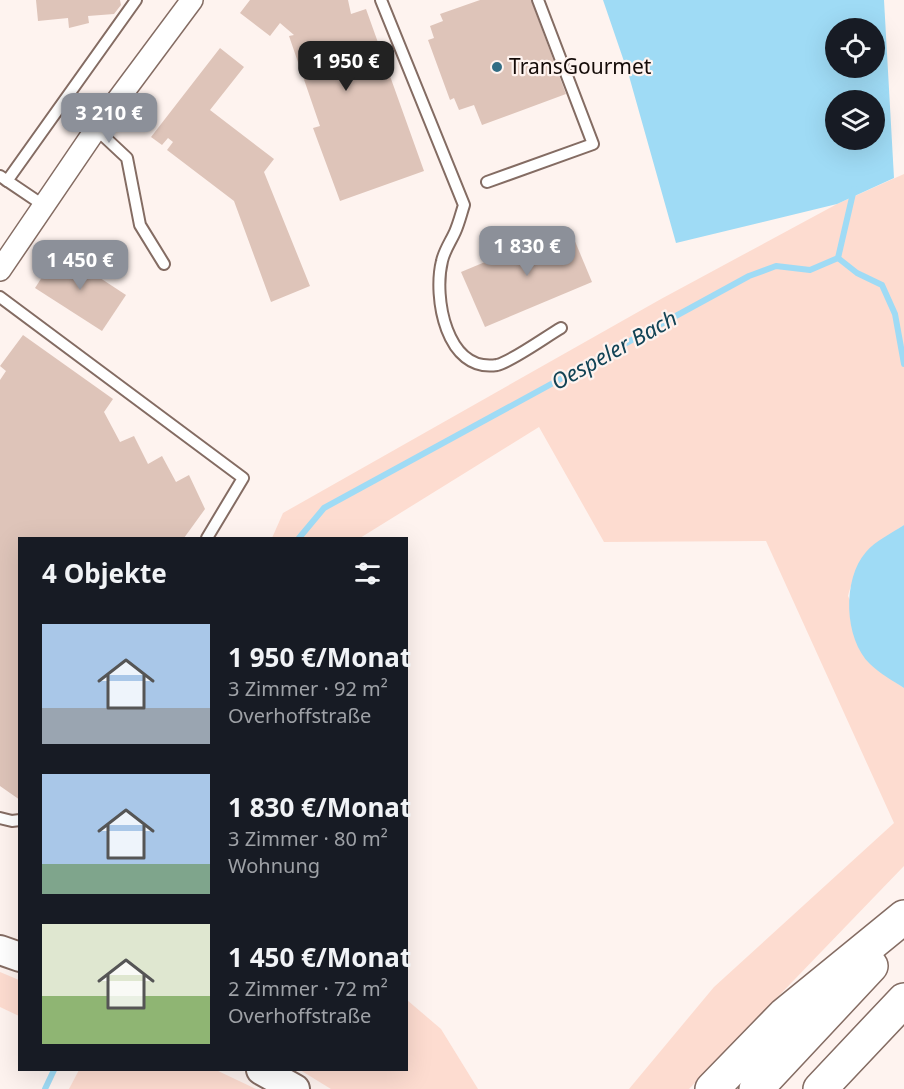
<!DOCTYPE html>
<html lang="de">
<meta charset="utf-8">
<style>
body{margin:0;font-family:"Noto Sans",sans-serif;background:#20242c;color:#f1f3f6;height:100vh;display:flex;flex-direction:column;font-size:22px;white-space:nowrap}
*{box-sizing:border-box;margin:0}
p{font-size:20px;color:#9ea1a6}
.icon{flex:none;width:33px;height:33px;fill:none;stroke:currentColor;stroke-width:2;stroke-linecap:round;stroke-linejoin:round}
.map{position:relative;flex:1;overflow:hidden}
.details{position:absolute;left:18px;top:537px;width:390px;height:534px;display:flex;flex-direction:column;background:#171b24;border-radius:0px;box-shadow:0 6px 24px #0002}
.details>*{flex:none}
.controls{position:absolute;left:825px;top:18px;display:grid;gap:12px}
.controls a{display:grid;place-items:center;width:60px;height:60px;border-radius:50%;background:#171b24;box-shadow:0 6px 24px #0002;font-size:30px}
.price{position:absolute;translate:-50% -51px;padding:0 14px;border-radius:12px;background:#8c9099;color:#fff;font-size:20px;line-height:39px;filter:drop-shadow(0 2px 3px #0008)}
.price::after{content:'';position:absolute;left:50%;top:36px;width:18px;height:14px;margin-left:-9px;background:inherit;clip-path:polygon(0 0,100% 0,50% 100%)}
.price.current{background:#222;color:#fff}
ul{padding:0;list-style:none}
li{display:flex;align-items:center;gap:18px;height:150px;padding:0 24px}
li span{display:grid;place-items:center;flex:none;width:168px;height:120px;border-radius:0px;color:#555}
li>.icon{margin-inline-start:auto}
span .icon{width:72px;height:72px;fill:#fffc;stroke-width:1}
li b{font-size:26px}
h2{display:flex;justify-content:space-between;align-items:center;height:72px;padding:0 24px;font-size:26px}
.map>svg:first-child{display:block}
</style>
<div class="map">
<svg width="904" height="1089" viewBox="0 0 904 1089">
<rect width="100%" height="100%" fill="#fef3ef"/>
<!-- green -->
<g fill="#fddcd0">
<path d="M904 174V525C866 551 862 550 848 596L885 675 904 688V866L689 1089H629L714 987 894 823 766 541 604 542 539 427 360 538H272L283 513 661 299 837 204Z"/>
<path d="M0 972 19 980V1016L0 1007Z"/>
<path d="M407 1000 441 1029 478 1089H331L300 1070H406Z"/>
<path d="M79 1070H216L256 1089H69Z"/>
</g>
<!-- water -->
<g fill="#9fdbf5" fill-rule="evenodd">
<path d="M603 0H884L894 178 837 204 676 243 629 76ZM836 28H874V68H836ZM836 100H874V140H836Z"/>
<path d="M904 525V688C893 681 879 673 870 664 844 639 842 579 866 552 875 541 892 533 904 525Z"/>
</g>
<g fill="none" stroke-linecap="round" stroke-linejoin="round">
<!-- stream -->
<g stroke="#9fdbf5" stroke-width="6">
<path d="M838 258 857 273 882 285 895 314 904 364"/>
<path d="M838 258 854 189"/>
<path d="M299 538 324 508 749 276 776 266 810 270 838 258"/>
<path d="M45 1089 54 1070"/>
</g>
</g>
<!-- building -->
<g fill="#dec4b9">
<path d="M36 0H120L121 5 114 14 88 16 89 23 69 28 68 18 38 21Z"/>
<path d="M250 0H348L351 14 366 9 424 171 340 201 313 128 320 126 289 36 294 35 280 23 270 36 240 13Z"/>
<path d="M480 0H531L566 94 482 125 474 105 459 110 454 98 450 100 428 40 434 38 430 26 443 21 440 14Z"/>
<path d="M220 48 244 67 210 110 274 159 264 172 310 286 271 302 234 201 167 150 173 142 168 138 162 145 151 137Z"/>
<path d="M569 227 592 282 485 327 461 272Z"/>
<path d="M59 251 126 295 102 331 35 288Z"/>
<path d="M23 335 113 399 104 412 120 442 134 436 148 464 162 456 176 482 189 475 205 509 184 538H20V800L0 786V380L6 371 0 366Z"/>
</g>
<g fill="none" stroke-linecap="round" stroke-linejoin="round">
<!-- lane casing -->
<g stroke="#846c63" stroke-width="14">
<g id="lane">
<path d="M381 0 464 205C461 214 459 223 455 232 451 241 444 251 442 261 433 297 446 373 497 365 511 362 547 336 561 328"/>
<path d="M96 129 127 158 140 225 164 264"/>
<path d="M0 176 43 205"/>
<path d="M7 181 136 0"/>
<path d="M487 182 593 144 538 0"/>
<path d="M0 297 243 478 207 538"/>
<path d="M0 818 12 821 20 820"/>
</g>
</g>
<!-- street casing -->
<g stroke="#846c63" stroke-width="24">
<path id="street" d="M0 270 96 129 192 0"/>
</g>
<!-- secondary casing -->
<g stroke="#846c63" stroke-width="32">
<g id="secondary">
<path d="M0 950 20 957"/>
<path d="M261 1070 295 1089"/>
</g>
</g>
<!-- highway casing -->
<g stroke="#846c63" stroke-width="36">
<g id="highway">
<path d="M712 1089 784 1015 904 917"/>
<path d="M756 1089 871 966"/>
<path d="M820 1089 904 1000"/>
</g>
</g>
<!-- lane -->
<use href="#lane" stroke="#fff" stroke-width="10"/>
<!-- street -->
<use href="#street" stroke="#fff" stroke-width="21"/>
<!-- secondary -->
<use href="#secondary" stroke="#fff" stroke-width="28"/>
<!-- highway -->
<use href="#highway" stroke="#fff" stroke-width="33"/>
</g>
<!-- markers -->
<circle fill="#316d84" stroke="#fef3ef" stroke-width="2" cx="497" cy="67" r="6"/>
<g text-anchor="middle" stroke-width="4.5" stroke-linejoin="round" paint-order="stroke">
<!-- poi labels -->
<g font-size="21" fill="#140b08" stroke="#fef3ef" text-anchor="start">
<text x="509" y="74">TransGourmet</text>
</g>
<!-- water labels -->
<g font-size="22" font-style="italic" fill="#124355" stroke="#fef3ef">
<text transform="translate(614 350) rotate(-29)" y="8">Oespeler Bach</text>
</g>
</g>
</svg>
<div class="controls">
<a><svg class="icon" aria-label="locate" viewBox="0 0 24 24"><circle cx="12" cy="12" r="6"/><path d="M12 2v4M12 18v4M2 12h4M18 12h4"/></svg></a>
<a><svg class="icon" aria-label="layers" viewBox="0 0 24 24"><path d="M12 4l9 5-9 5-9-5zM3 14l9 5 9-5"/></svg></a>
</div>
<b class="price current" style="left:346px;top:92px">1 950 €</b>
<b class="price" style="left:109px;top:144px">3 210 €</b>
<b class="price" style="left:527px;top:277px">1 830 €</b>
<b class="price" style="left:80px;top:291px">1 450 €</b>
<section class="details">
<h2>4 Objekte<svg class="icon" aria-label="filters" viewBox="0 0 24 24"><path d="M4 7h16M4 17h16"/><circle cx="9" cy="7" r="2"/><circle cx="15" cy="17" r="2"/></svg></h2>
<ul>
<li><span style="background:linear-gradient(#a9c7e8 70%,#9aa5b1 0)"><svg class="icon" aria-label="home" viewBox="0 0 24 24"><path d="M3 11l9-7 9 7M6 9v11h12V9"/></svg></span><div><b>1 950 €/Monat</b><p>3 Zimmer · 92 m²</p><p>Overhoffstraße</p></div></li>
<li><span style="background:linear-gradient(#a9c7e8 75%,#7fa58c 0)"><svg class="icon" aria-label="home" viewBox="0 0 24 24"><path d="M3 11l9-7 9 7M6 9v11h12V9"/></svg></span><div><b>1 830 €/Monat</b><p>3 Zimmer · 80 m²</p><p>Wohnung</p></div></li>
<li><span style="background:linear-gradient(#dfe7d0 60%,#8fb573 0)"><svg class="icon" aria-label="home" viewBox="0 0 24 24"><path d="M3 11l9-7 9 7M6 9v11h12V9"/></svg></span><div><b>1 450 €/Monat</b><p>2 Zimmer · 72 m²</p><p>Overhoffstraße</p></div></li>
</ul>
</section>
</div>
